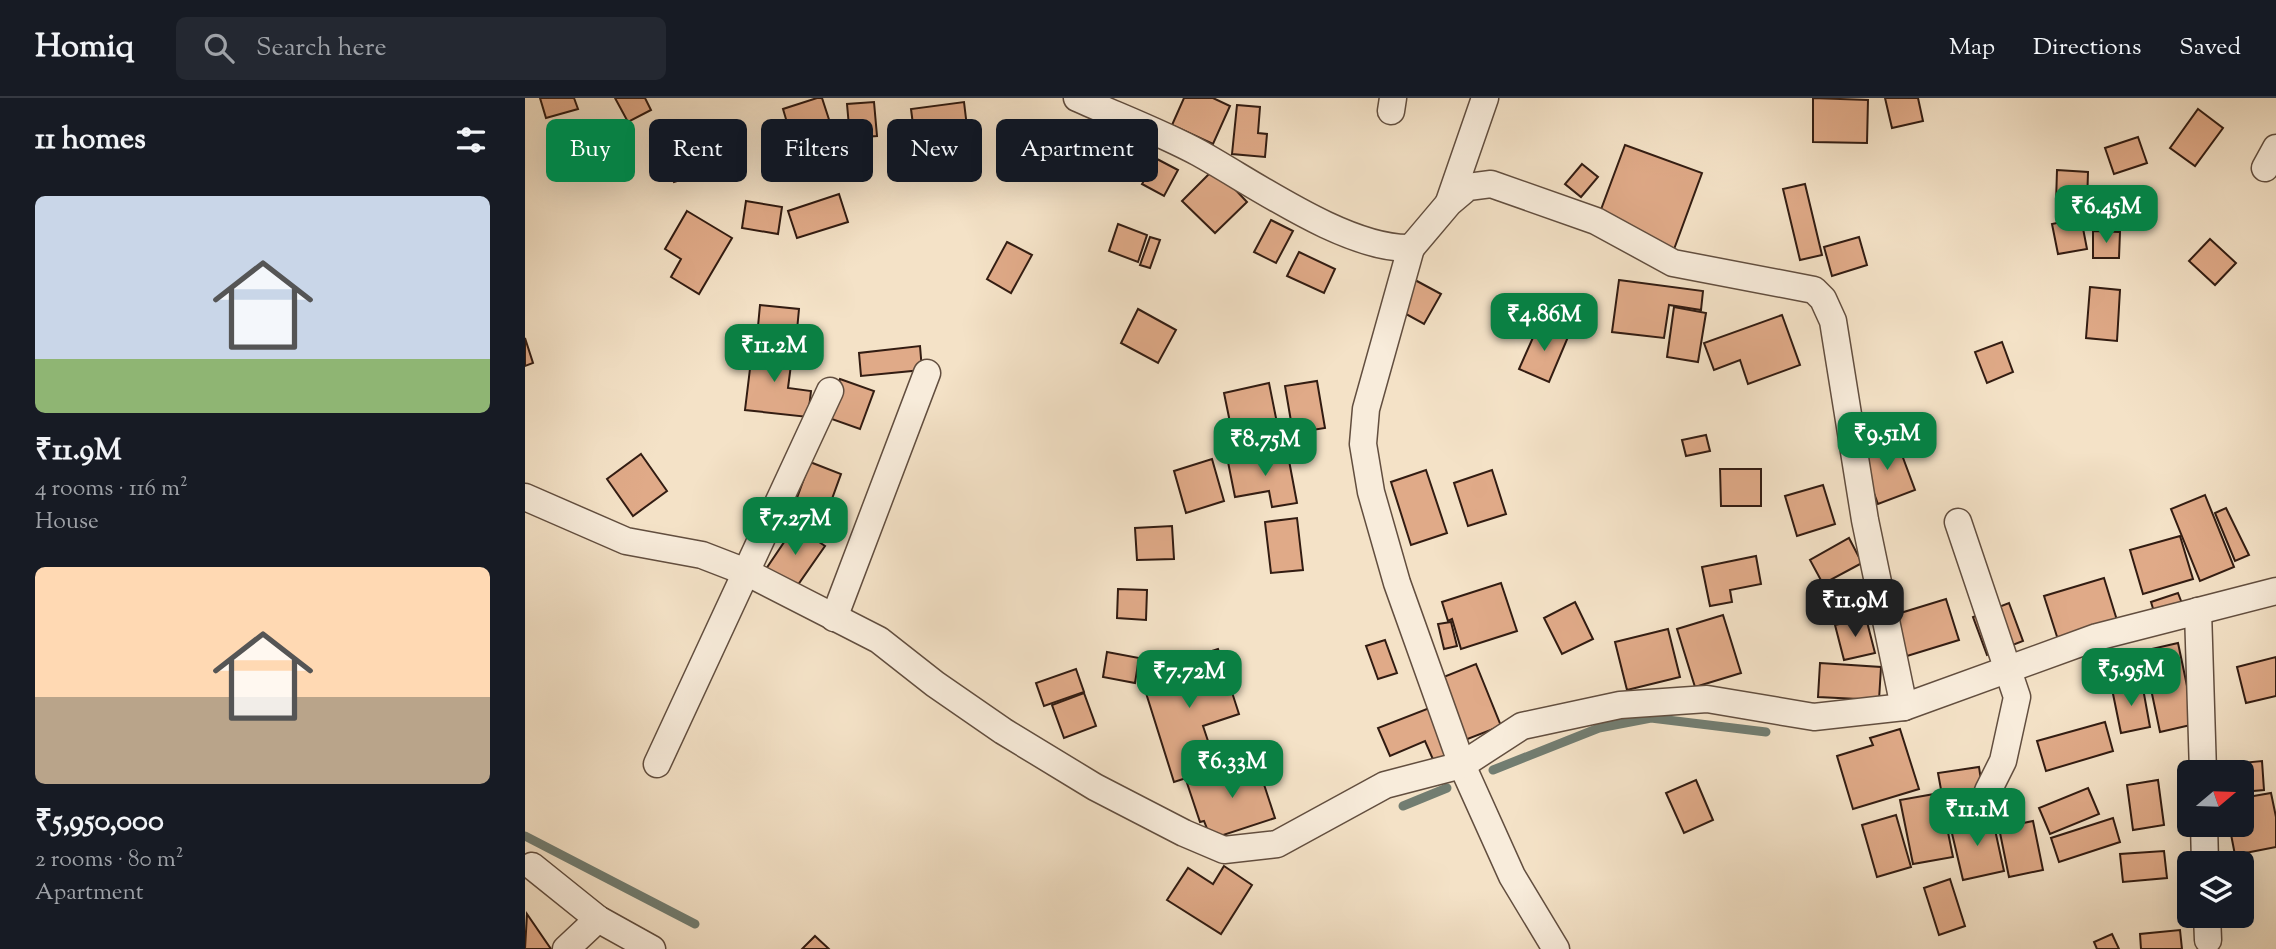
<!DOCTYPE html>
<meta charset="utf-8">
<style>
body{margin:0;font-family:"Sorts Mill Goudy",serif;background:#242831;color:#f1f3f6;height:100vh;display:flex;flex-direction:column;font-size:26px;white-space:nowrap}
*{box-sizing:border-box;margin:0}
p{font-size:23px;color:#9ea1a6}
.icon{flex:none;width:38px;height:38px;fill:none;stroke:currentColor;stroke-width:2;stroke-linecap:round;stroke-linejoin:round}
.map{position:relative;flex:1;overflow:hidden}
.drawer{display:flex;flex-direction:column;background:#171b24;width:525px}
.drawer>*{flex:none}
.top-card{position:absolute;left:21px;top:21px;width:665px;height:63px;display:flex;gap:14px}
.needle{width:46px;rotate:71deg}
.buttons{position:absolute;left:1652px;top:662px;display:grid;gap:14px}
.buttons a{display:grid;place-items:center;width:77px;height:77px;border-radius:10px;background:#171b24;box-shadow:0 7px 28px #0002;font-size:35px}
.price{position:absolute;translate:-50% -60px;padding:0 16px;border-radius:14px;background:#0b8043;color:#fff;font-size:23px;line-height:46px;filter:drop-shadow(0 2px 4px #0008)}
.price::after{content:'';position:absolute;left:50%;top:42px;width:21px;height:16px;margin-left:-10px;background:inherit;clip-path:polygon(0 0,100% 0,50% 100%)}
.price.current{background:#222;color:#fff}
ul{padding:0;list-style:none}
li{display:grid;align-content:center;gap:14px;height:371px;padding:0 35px}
li span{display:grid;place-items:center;height:217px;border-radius:10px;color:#555}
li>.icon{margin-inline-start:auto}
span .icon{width:126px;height:126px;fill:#fffc;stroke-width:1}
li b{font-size:30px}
h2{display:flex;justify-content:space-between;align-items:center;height:84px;padding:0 35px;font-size:30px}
.chip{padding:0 24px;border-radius:10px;background:#171b24;box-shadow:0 7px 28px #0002;font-size:24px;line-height:63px}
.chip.current{background:#0b8043;color:#fff}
header{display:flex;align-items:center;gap:42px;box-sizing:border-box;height:98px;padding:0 35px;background:#171b24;border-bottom:2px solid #363941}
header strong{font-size:33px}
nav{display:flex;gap:38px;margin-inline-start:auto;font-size:24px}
.search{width:490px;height:63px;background:#242831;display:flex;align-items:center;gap:18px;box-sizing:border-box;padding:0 24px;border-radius:10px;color:#9ea1a6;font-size:26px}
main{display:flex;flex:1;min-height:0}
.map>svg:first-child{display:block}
</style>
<header>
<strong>Homiq</strong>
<div class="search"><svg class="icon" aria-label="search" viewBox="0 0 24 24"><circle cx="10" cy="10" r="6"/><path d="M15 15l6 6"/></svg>Search here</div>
<nav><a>Map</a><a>Directions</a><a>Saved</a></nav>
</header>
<main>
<section class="drawer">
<h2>11 homes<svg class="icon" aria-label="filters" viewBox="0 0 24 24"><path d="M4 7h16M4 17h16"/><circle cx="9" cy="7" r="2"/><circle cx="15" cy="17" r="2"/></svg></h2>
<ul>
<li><span style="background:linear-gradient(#c9d6e8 75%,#8fb573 0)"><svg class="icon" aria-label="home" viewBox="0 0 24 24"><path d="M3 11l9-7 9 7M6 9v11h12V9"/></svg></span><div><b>₹11.9M</b><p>4 rooms · 116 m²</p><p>House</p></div></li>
<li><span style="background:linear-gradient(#ffd9b3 60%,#b9a48a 0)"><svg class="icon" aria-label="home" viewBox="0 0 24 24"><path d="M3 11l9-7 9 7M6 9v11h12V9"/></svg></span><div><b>₹5,950,000</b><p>2 rooms · 80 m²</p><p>Apartment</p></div></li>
</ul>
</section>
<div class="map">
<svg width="1751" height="851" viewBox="0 0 1751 851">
<rect width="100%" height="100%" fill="#f4e2c7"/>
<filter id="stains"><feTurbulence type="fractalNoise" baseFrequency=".00286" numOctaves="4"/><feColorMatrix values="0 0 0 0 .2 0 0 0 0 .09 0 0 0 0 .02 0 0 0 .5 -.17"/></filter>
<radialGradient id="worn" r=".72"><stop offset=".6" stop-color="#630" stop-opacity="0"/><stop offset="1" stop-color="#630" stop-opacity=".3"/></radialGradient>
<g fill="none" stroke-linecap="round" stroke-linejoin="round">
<!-- stream -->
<g stroke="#727d71" stroke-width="9">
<path d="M968 672 1074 630 1126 620 1241 634"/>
<path d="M878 708 922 690"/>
<path d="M0 738 170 826"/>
</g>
</g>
<!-- building -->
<g fill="#e0aa88" stroke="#321c12" stroke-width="2">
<path d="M15 0H49L53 11 21 20Z"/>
<path d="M90 0H120L126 12 103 24Z"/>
<path d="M292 0H297L311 43 271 55 258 11Z"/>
<path d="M659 0H688L705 8 688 46 647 27Z"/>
<path d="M1288 0 1343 2 1342 45 1288 44Z"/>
<path d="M1360 0H1393L1398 23 1367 30Z"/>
<path d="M349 4 352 38 325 40 322 6Z"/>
<path d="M439 4 442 29 424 32 427 53 392 58 386 11Z"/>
<path d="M712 7 735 9 733 35 742 36 740 59 707 56Z"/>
<path d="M1673 11 1698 30 1670 68 1645 50Z"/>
<path d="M182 28 194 70 149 84 135 43Z"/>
<path d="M1613 39 1622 65 1589 76 1580 50Z"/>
<path d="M1100 47 1177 75 1148 154 1071 125Z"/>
<path d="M632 61 653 72 639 98 617 86Z"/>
<path d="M1057 66 1073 79 1056 99 1040 86Z"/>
<path d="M690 70 722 104 690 135 657 103Z"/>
<path d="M1532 72 1563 74 1562 107 1531 105Z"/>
<path d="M1280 86 1297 157 1275 162 1258 91Z"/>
<path d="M314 96 323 124 272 140 263 113Z"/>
<path d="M221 103 257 109 253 136 217 130Z"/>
<path d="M162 113 207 140 174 196 146 179 156 161 140 151Z"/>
<path d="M1556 120 1562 151 1533 156 1527 126Z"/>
<path d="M746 122 768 133 751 165 729 154Z"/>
<path d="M593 126 622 137 613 164 584 153Z"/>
<path d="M1568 133 1595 134 1594 160H1568Z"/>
<path d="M625 139 635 142 625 170 615 167Z"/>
<path d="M1334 139 1342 167 1307 178 1299 149Z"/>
<path d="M1685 141 1711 165 1690 187 1664 163Z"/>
<path d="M482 144 507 157 486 195 462 181Z"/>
<path d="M774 154 810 171 799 195 762 178Z"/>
<path d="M877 175 916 196 899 226 861 205Z"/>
<path d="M1094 182 1178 193 1176 212 1144 207 1139 240 1087 234Z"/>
<path d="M1565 189 1595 192 1592 243 1561 240Z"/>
<path d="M235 207 274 211 271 243 232 239Z"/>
<path d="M1149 209 1181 215 1173 264 1142 259Z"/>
<path d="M613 211 651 232 633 265 596 245Z"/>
<path d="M1257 217 1275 267 1223 286 1215 262 1189 272 1179 245Z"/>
<path d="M1014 226 1043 239 1024 284 994 271Z"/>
<path d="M0 240 8 265 0 268Z"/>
<path d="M1477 244 1488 274 1462 285 1450 254Z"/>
<path d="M228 246 268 251 263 290 286 293 283 319 220 312Z"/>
<path d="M395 248 397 272 336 278 334 255Z"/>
<path d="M315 281 349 293 335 331 301 319Z"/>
<path d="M792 283 800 330 768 335 760 288Z"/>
<path d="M744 285 752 325 707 334 699 295Z"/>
<path d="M1181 337 1185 353 1161 358 1157 342Z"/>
<path d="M1371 341 1390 392 1353 406 1334 355Z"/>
<path d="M762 352 772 405 747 409 744 393 710 399 703 364Z"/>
<path d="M116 356 142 393 108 418 82 381Z"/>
<path d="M687 361 699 403 661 415 649 373Z"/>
<path d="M285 364 316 376 295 434 264 422Z"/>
<path d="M1195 371H1236V408H1196Z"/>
<path d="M901 372 922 435 886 447 866 384Z"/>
<path d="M967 372 981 416 943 428 929 385Z"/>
<path d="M1298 387 1310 426 1272 438 1260 398Z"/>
<path d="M1680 397 1709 469 1675 483 1646 411Z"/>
<path d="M1701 410 1724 457 1710 463 1690 415Z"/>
<path d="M772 420 778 472 746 475 740 424Z"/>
<path d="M270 428 300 448 270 491 241 471Z"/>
<path d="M647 428 649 461 612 462 610 430Z"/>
<path d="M1655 438 1668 481 1618 496 1605 452Z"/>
<path d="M1324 440 1337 465 1298 486 1285 462Z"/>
<path d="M1231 458 1236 486 1205 492 1207 504 1185 508 1177 469Z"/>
<path d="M1579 480 1595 532 1536 551 1519 498Z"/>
<path d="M976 485 992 533 936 551 927 521 923 523 917 504Z"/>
<path d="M593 491 622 492 621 522 592 520Z"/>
<path d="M1653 495 1658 508 1630 517 1626 504Z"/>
<path d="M1421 501 1434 542 1382 558 1369 517Z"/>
<path d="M1050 504 1068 541 1037 556 1019 520Z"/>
<path d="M1484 505 1498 543 1462 557 1448 519Z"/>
<path d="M1198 517 1216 575 1170 589 1152 531Z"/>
<path d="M1341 520 1350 555 1319 562 1310 527Z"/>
<path d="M926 524 932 548 919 551 913 526Z"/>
<path d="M1143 531 1155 579 1102 592 1090 544Z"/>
<path d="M860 542 872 575 853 581 841 548Z"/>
<path d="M1653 545 1670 626 1635 634 1618 553Z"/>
<path d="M693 551 714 616 678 628 692 670 649 684 615 576Z"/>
<path d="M582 554 614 560 610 585 578 579Z"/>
<path d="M1751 559V598L1721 605 1712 569Z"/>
<path d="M1295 565 1356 569 1354 602 1293 599Z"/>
<path d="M951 566 976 628 940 642 916 580Z"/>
<path d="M551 571 559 594 519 608 511 585Z"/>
<path d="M1617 585 1625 629 1596 635 1587 591Z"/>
<path d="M559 595 571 628 539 640 527 607Z"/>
<path d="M907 609 927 659 910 666 900 643 865 658 853 630Z"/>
<path d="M1580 624 1588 653 1521 673 1512 643Z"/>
<path d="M1375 631 1394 691 1328 711 1312 658 1348 647 1345 640Z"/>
<path d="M731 662 750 720 686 741 679 723 675 724 662 685Z"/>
<path d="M1737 663 1739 692 1717 694V674H1697L1696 667Z"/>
<path d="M1454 669 1459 702 1419 708 1413 675Z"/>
<path d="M1171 682 1188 722 1159 735 1141 695Z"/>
<path d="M1633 682 1639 727 1608 732 1602 687Z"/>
<path d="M1563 690 1574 716 1525 736 1514 710Z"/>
<path d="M1415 695 1428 759 1388 766 1375 702Z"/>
<path d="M1746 695 1751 719V749L1710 757 1704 726H1717V700Z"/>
<path d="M1371 717 1386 769 1352 779 1337 727Z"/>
<path d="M1467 718 1479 773 1438 782 1425 727Z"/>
<path d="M1588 720 1595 744 1534 764 1526 740Z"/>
<path d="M1508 723 1518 772 1484 779 1474 730Z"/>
<path d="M1639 753 1642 780 1598 784 1595 756Z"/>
<path d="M699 768 727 787 696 836 642 802 663 770 688 786Z"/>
<path d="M1425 781 1440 828 1414 837 1399 790Z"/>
<path d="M2 816 26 851H0Z"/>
<path d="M1655 832 1657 851H1616L1615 836Z"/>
<path d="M1587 836 1594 851H1572L1569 844Z"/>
<path d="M290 838 304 851H277Z"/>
</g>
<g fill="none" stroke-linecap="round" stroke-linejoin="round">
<!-- minor casing -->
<g stroke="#624e3f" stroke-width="29">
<g id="minor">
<path d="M552 0C592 18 635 34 674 55 730 86 822 152 886 150L924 105 943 89 966 86 1071 123 1148 165 1289 192 1298 201 1308 223 1340 422 1379 609"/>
<path d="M866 13 868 0"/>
<path d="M1740 70 1751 50"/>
<path d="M924 104 960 0"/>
<path d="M886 150 841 311 838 346 846 394 872 485 937 667 987 778 1031 851"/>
<path d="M0 399 101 443 177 457 221 474 354 542 410 586 478 633 570 689 659 735 699 752 752 746 860 687 937 667 997 628 1095 607 1182 601 1289 619 1379 609 1572 539 1751 493"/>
<path d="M1433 424 1492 599 1478 663 1463 693"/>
<path d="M1673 513 1678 674"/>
<path d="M309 520 402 275"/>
<path d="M132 666 305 293"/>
<path d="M1679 726 1680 765"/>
<path d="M7 768 73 821 127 851"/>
<path d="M1682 817 1683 842"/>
<path d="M41 851 73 821"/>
</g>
</g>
<!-- minor -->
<use href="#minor" stroke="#f8ecdb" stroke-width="26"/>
</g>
<rect width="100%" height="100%" filter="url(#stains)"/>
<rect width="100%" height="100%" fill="url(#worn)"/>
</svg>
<div class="buttons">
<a><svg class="needle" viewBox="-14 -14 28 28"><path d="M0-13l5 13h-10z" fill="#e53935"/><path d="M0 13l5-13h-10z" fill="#9ea1a6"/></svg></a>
<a><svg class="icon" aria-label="layers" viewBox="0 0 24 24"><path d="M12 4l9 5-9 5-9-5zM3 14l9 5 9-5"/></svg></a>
</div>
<b class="price" style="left:1581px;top:147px">₹6.45M</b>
<b class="price" style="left:1019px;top:255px">₹4.86M</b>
<b class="price" style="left:249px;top:286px">₹11.2M</b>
<b class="price" style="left:1362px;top:374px">₹9.51M</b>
<b class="price" style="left:740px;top:380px">₹8.75M</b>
<b class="price" style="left:270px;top:459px">₹7.27M</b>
<b class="price current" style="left:1330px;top:541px">₹11.9M</b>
<b class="price" style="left:1606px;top:610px">₹5.95M</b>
<b class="price" style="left:664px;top:612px">₹7.72M</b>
<b class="price" style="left:707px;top:702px">₹6.33M</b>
<b class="price" style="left:1452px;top:750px">₹11.1M</b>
<div class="top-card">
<a class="chip current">Buy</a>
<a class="chip">Rent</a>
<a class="chip">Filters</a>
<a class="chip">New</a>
<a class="chip">Apartment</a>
</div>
</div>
</main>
